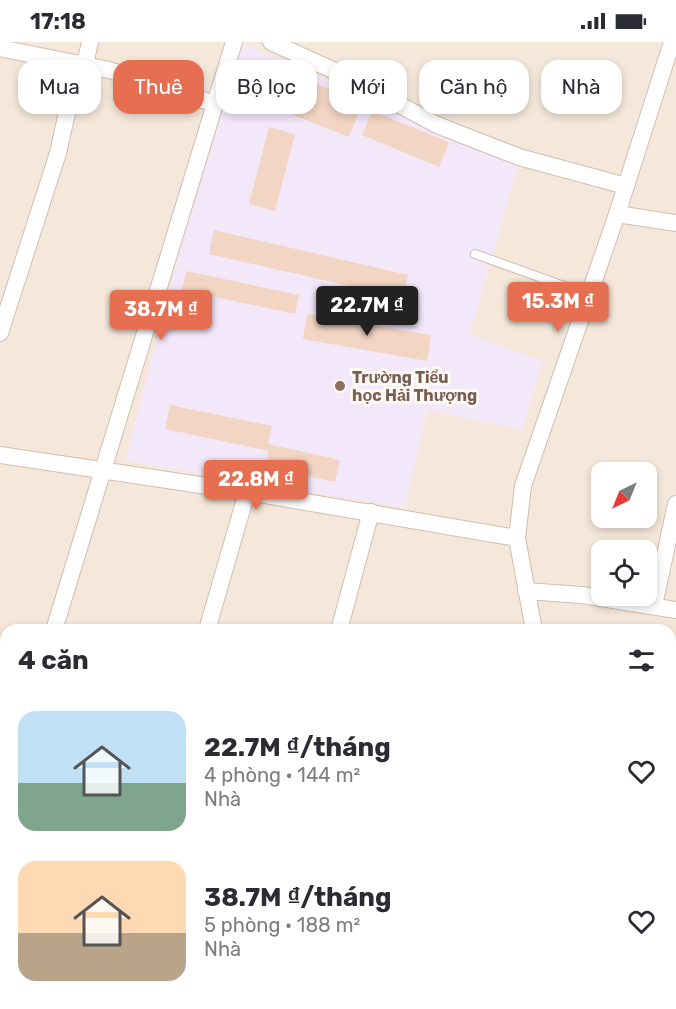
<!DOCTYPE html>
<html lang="vi">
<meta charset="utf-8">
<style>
body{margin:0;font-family:Rubik,sans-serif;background:#f7f7f7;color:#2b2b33;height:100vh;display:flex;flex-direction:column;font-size:22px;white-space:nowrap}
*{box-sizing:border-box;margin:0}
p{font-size:20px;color:#7c7c81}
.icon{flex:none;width:33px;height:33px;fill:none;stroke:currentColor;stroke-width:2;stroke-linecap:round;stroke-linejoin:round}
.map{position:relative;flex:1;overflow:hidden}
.sheet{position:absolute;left:0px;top:582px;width:676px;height:386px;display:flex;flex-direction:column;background:#fff;border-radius:18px 18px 0 0;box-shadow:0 3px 9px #0003}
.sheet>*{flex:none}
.banner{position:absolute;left:18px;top:18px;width:640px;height:54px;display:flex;gap:12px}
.needle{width:39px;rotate:223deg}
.buttons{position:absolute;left:591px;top:420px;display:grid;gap:12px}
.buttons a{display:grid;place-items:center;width:66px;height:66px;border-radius:12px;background:#fff;box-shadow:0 3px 9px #0003;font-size:30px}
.price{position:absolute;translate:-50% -51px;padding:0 14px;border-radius:6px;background:#e76f51;color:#fff;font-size:20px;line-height:39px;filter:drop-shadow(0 2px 3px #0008)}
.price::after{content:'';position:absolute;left:50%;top:36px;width:18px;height:14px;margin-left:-9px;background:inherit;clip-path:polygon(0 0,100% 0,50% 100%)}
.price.active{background:#222;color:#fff}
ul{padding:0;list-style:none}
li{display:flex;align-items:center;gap:18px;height:150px;padding:0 18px}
li span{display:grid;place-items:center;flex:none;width:168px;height:120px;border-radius:18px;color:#555}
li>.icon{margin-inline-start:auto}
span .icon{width:72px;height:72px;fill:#fffc;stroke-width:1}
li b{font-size:26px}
h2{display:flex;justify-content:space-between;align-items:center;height:72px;padding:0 18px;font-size:26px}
.tag{padding:0 21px;border-radius:18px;background:#fff;box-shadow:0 3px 9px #0003;font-size:21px;line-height:54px}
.tag.active{background:#e76f51;color:#fff}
.status{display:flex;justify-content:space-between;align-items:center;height:42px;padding:0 30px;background:#fff;direction:ltr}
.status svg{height:16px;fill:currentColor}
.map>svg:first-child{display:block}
</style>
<div class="status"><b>17:18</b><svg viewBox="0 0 49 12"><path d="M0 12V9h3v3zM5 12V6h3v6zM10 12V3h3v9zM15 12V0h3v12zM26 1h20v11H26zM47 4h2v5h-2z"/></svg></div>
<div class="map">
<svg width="676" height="967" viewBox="0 0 676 967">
<rect width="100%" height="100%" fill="#fdf6ec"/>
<!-- residential -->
<path fill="#f5e8da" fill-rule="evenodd" d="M0 0H676V967H0ZM602 430H646V476H602ZM602 508H646V554H602ZM6 588H670V962H6Z"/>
<!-- education -->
<path fill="#f3e8fa" d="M243 2 520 117 470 293 543 319 522 388 428 368 405 466 125 419 177 220Z"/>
<!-- building -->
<g fill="#f3d5c3">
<path d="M299 35 363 60 349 95 286 70Z"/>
<path d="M372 69 449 100 439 125 362 93Z"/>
<path d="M269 85 295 92 275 169 249 162Z"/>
<path d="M214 188 408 233 403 256 209 212Z"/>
<path d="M186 229 299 253 295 272 182 248Z"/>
<path d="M307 272 431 293 427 319 303 297Z"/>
<path d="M170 363 272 384 268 402 340 418 335 440 266 425 269 409 165 387Z"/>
</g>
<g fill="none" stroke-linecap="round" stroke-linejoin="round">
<!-- service casing -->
<g stroke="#d1beb0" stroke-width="10">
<path id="service" d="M475 212 589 253"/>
</g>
<!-- minor casing -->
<g stroke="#d1beb0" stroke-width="18">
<g id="minor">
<path d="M271 0 348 35 437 83 519 115 626 144"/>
<path d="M0 6 109 28 215 62"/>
<path d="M85 22 90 0"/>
<path d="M617 172 676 181"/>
<path d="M0 291 58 111 78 21"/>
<path d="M0 413 247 450 517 496"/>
<path d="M526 549 582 553 676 568"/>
<path d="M654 563 676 462"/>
<path d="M54 588 234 0"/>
<path d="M207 588 247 450"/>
<path d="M339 588 371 470"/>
<path d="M534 588 517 496 523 444 617 172 672 0"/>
<path d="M0 620 6 621"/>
<path d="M0 768 6 748"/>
<path d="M0 815H6"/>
<path d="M612 962 613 967"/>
<path d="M94 967 96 962"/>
<path d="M229 967 230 962"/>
<path d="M377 967 378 962"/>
</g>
</g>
<!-- service -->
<use href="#service" stroke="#fff" stroke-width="8"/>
<!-- minor -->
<use href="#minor" stroke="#fff" stroke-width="16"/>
</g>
<!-- markers -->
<circle fill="#8d6e63" stroke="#fffaf3" stroke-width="2" cx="340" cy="344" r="6"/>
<g text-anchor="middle" stroke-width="6" stroke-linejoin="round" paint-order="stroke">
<!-- education labels -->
<g font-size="16" font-weight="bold" fill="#785e54" stroke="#fffaf3" text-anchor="start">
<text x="352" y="341">Trường Tiểu<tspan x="352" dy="18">học Hải Thượng</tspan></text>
</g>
</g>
</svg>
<div class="buttons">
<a><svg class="needle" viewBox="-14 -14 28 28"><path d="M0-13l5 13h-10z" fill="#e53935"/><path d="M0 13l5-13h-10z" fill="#7c7c81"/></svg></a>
<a><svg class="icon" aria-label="locate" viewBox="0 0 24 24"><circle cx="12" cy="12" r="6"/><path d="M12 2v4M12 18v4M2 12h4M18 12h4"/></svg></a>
</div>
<b class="price" style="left:558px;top:291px">15.3M ₫</b>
<b class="price active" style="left:367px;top:295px">22.7M ₫</b>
<b class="price" style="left:161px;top:299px">38.7M ₫</b>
<b class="price" style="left:256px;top:469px">22.8M ₫</b>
<div class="banner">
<a class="tag">Mua</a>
<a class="tag active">Thuê</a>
<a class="tag">Bộ lọc</a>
<a class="tag">Mới</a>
<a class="tag">Căn hộ</a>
<a class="tag">Nhà</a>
</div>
<section class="sheet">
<h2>4 căn<svg class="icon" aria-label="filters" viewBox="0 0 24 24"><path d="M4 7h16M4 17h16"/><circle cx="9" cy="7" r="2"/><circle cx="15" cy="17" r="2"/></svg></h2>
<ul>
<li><span style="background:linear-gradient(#bfe0f5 60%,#7fa58c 0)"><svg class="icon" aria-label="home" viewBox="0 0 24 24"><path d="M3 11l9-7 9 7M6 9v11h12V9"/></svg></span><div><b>22.7M ₫/tháng</b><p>4 phòng · 144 m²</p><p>Nhà</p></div><svg class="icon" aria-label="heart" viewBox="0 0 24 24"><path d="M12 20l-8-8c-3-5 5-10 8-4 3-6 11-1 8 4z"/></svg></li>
<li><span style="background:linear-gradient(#ffd9b3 60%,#b9a48a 0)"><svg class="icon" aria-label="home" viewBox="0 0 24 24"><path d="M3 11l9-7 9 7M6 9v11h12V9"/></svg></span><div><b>38.7M ₫/tháng</b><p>5 phòng · 188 m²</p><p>Nhà</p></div><svg class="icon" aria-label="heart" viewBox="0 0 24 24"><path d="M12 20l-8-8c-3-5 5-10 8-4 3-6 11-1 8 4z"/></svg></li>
</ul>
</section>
</div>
